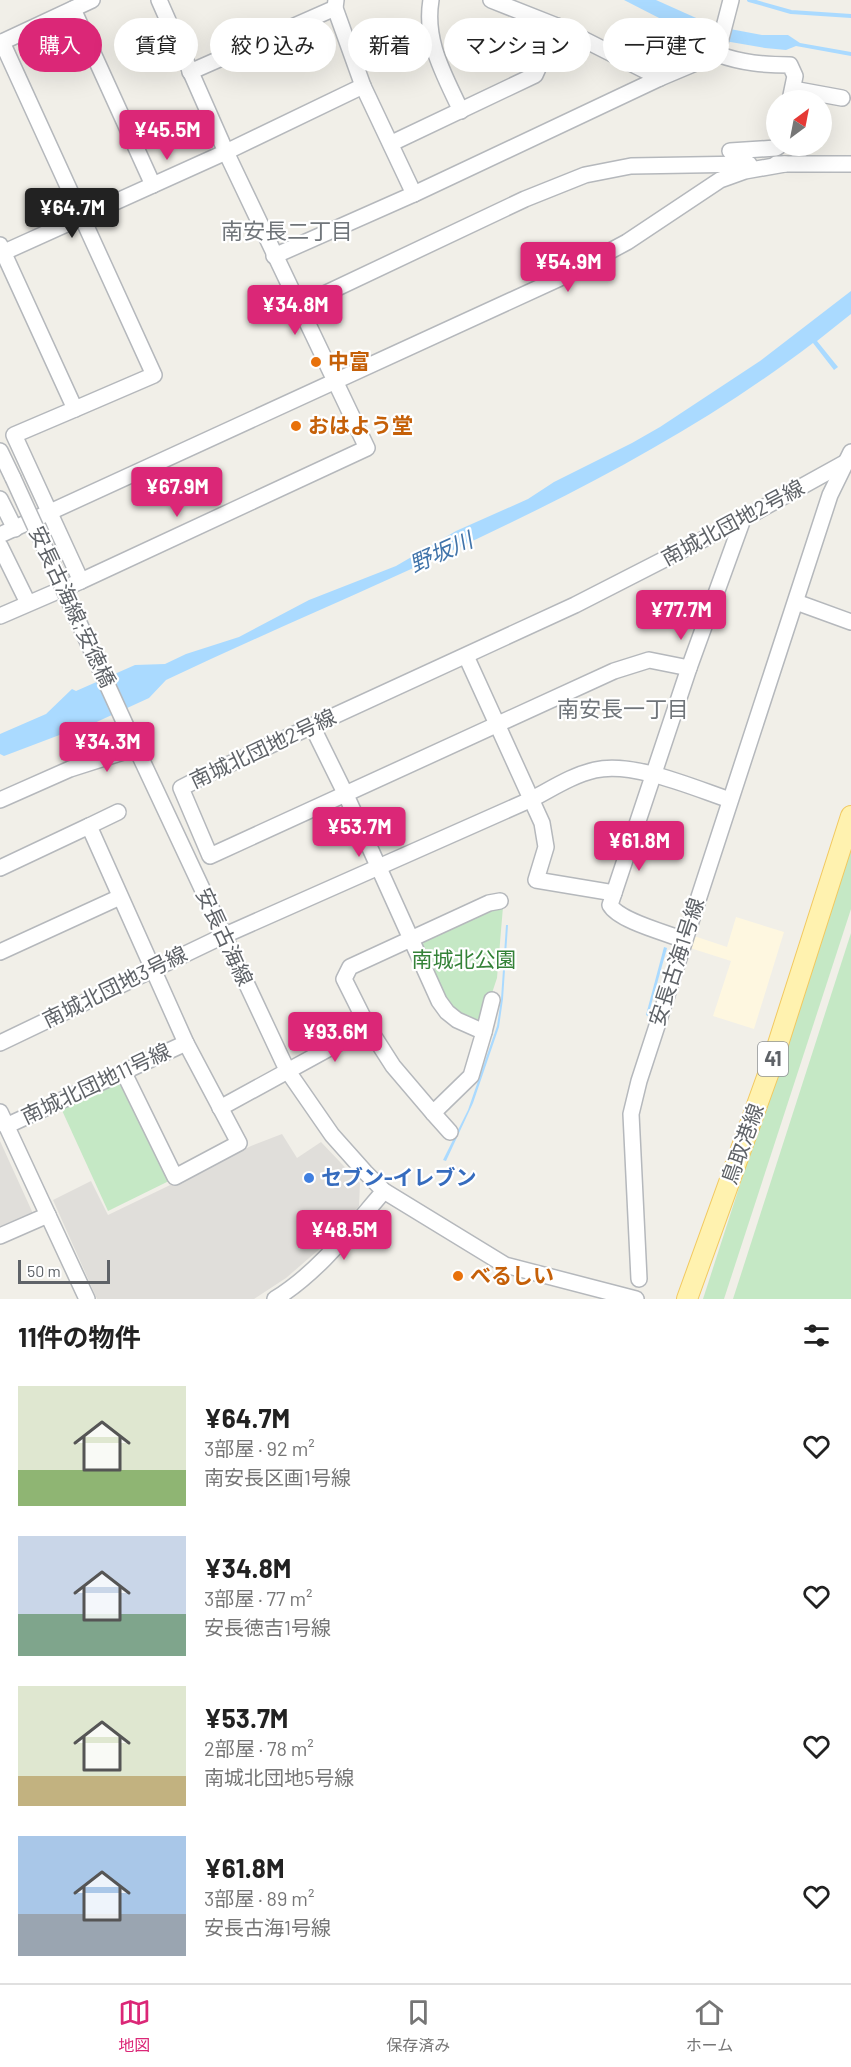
<!DOCTYPE html>
<html lang="ja">
<meta charset="utf-8">
<style>
body{margin:0;font-family:Barlow,"Noto Sans JP",sans-serif;background:#f6f6f6;color:#222;height:100vh;display:flex;flex-direction:column;font-size:22px;white-space:nowrap}
*{box-sizing:border-box;margin:0}
p{font-size:20px;color:#767676}
.icon{flex:none;width:33px;height:33px;fill:none;stroke:currentColor;stroke-width:2;stroke-linecap:round;stroke-linejoin:round}
.map{position:relative;height:1299px;overflow:hidden}
.sheet{display:flex;flex-direction:column;background:#fff;flex:1}
.sheet>*{flex:none}
.guide{position:absolute;left:18px;top:18px;width:816px;height:54px;display:flex;gap:12px}
.needle{width:39px;rotate:32deg}
.fabs{position:absolute;left:766px;top:90px;display:grid;gap:12px}
.fabs a{display:grid;place-items:center;width:66px;height:66px;border-radius:50%;background:#fff;box-shadow:0 6px 24px #0002;font-size:30px}
.scale{position:absolute;left:18px;bottom:15px;width:92px;box-sizing:border-box;padding-left:6px;border:3px solid #5f6368;border-top:0;font-size:16px;line-height:21px;white-space:nowrap;color:#5f6368;-webkit-text-stroke:4px #fff;paint-order:stroke}
.price{position:absolute;translate:-50% -51px;padding:0 14px;border-radius:6px;background:#db2777;color:#fff;font-size:20px;line-height:39px;filter:drop-shadow(0 2px 3px #0008)}
.price::after{content:'';position:absolute;left:50%;top:36px;width:18px;height:14px;margin-left:-9px;background:inherit;clip-path:polygon(0 0,100% 0,50% 100%)}
.price.current{background:#222;color:#fff}
ul{padding:0;list-style:none}
li{display:flex;align-items:center;gap:18px;height:150px;padding:0 18px}
li span{display:grid;place-items:center;flex:none;width:168px;height:120px;border-radius:0px;color:#555}
li>.icon{margin-inline-start:auto}
span .icon{width:72px;height:72px;fill:#fffc;stroke-width:1}
li b{font-size:26px}
h2{display:flex;justify-content:space-between;align-items:center;height:72px;padding:0 18px;font-size:26px}
.chip{padding:0 21px;border-radius:27px;background:#fff;box-shadow:0 6px 24px #0002;font-size:21px;line-height:54px}
.chip.current{background:#db2777;color:#fff}
.menu{display:flex;justify-content:space-around;align-items:center;height:84px;border-top:2px solid #e0e0e0;background:#fff;font-size:16px;color:#767676}
.menu a{display:grid;justify-items:center;gap:3px}
.menu .current{color:#db2777}
.map>svg:first-child{display:block}
</style>
<div class="map">
<svg width="851" height="1299" viewBox="0 0 851 1299">
<rect width="100%" height="100%" fill="#f1efe8"/>
<!-- commercial -->
<path fill="#fef7e0" d="M736 917 784 932 754 1029 713 1016 731 961 687 947 691 935 727 947Z"/>
<!-- industrial -->
<g fill="#e0deda">
<path d="M282 1134 297 1158 321 1142 360 1183 359 1206 323 1246 286 1278 254 1299H97L53 1200 91 1181 108 1215 251 1146Z"/>
<path d="M0 1141 35 1218 0 1233Z"/>
</g>
<!-- green -->
<g fill="#c5e8c5">
<path d="M851 841V909L724 1299H703Z"/>
<path d="M503 907 497 978 484 1017 474 1021C443 1012 434 976 421 949L425 939 494 909Z"/>
<path d="M851 933V1299H733Z"/>
<path d="M115 1081 126 1086 171 1180 108 1211 60 1106Z"/>
</g>
<!-- water -->
<g fill="#aadaff">
<path d="M624 0H656L714 26 762 35H788L800 43 851 52V56L796 46 786 50 765 48 713 39 663 20Z"/>
<path d="M851 291V314L817 341 838 367 834 370 813 343C618 492 386 576 166 680L149 698 90 725V729L70 731 4 756 0 754V734L46 714 72 689 76 691 135 665 165 664 186 654 239 637 309 600 396 566 456 531 528 499 554 482 632 443 660 427 760 361Z"/>
<path d="M506 925H508L503 999 499 1027 473 1103 446 1161 443 1160 468 1110 497 1026 501 999Z"/>
<path d="M664 947 667 948 648 1016 646 1015Z"/>
</g>
<g fill="none" stroke-linecap="round" stroke-linejoin="round">
<!-- stream -->
<path stroke="#aadaff" stroke-width="4" d="M749 0 791 12 851 16"/>
<!-- minor casing -->
<g stroke="#b5b8bc" stroke-width="18">
<g id="minor">
<path d="M336 0 335 8 363 86 414 194"/>
<path d="M431 0C424 41 444 74 461 111"/>
<path d="M73 9 153 185"/>
<path d="M2 42 154 375 75 409"/>
<path d="M0 43 92 0"/>
<path d="M717 54 731 0"/>
<path d="M190 72 335 8"/>
<path d="M660 78 717 54C742 63 764 65 790 65L795 76 790 100"/>
<path d="M793 89 842 98"/>
<path d="M392 143 535 75 557 26"/>
<path d="M730 151 776 148 779 146"/>
<path d="M776 164H851"/>
<path d="M0 245 75 409 14 435 81 581"/>
<path d="M0 254 226 152 159 0"/>
<path d="M274 256 414 194 660 78 557 26 491 0"/>
<path d="M299 306 525 199 585 175 631 166 749 164"/>
<path d="M0 451 13 478"/>
<path d="M0 499 15 529"/>
<path d="M0 535 558 279 627 242 720 180 745 171 785 164"/>
<path d="M0 546 28 603"/>
<path d="M796 602 851 622"/>
<path d="M0 616 81 581 367 448 226 152 363 86"/>
<path d="M466 656 542 823 546 847 536 880 614 893"/>
<path d="M689 668 649 660 614 671 210 856 181 788 210 773 575 605 743 519 846 462"/>
<path d="M312 726 346 795 439 1001 447 1012 457 1020 484 1032 471 1076 433 1113 393 1066 368 1027 344 979 350 967 489 903 500 901"/>
<path d="M131 737 287 1070 332 1135 365 1172 384 1191 505 1265 636 1299"/>
<path d="M0 800 70 769 136 748"/>
<path d="M89 826 118 812"/>
<path d="M0 868 89 826 186 1043 239 1143 175 1177 124 1073"/>
<path d="M684 940C667 933 619 921 610 905L689 668 743 519"/>
<path d="M0 952 120 897"/>
<path d="M484 1032 492 1000"/>
<path d="M0 1043 223 936 532 799C553 788 573 775 595 770 633 761 694 788 730 800"/>
<path d="M220 1108 368 1027"/>
<path d="M0 1112 87 1299"/>
<path d="M433 1113 450 1132"/>
<path d="M6 1126 186 1043"/>
<path d="M0 1236 48 1215"/>
<path d="M639 1279 631 1114 639 1081 830 495 851 452"/>
<path d="M275 1299C319 1272 351 1229 384 1191"/>
</g>
</g>
<!-- major casing -->
<g stroke="#f2c960" stroke-width="22">
<path id="major" d="M687 1299 770 1069 851 816"/>
</g>
<!-- minor -->
<use href="#minor" stroke="#fff" stroke-width="15"/>
<!-- major -->
<use href="#major" stroke="#fff2af" stroke-width="20"/>
<!-- minor-bridge casing -->
<g stroke="#b5b8bc" stroke-width="18" stroke-linecap="butt">
<path id="minor-bridge" d="M13 478 131 737"/>
</g>
<!-- minor-bridge -->
<use href="#minor-bridge" stroke="#fff" stroke-width="15"/>
</g>
<!-- markers -->
<g fill="#e8710a" stroke="#fff" stroke-width="2">
<circle cx="316" cy="362" r="6"/>
<circle cx="296" cy="426" r="6"/>
<circle cx="458" cy="1276" r="6"/>
</g>
<circle fill="#3f7fe0" stroke="#fff" stroke-width="2" cx="309" cy="1178" r="6"/>
<g text-anchor="middle" stroke-width="4.5" stroke-linejoin="round" paint-order="stroke">
<!-- shield labels -->
<rect fill="#fff" stroke="#8f9295" stroke-width="1.5" x="758" y="1042" width="30" height="34" rx="4.5"/>
<g font-size="20" font-weight="bold" fill="#5f6368">
<text x="773" y="1066">41</text>
</g>
<!-- food labels -->
<g font-size="21" font-weight="bold" fill="#c56008" stroke="#fff" text-anchor="start">
<text x="328" y="369">中富</text>
<text x="308" y="433">おはよう堂</text>
<text x="470" y="1283">べるしい</text>
</g>
<!-- street labels -->
<g font-size="21" fill="#5f6368" stroke="#fff">
<text transform="translate(733 523) rotate(-28)" y="7">南城北団地2号線</text>
<text transform="translate(72 607) rotate(65)" y="7">安長古海線;安徳橋</text>
<text transform="translate(263 749) rotate(-25)" y="7">南城北団地2号線</text>
<text transform="translate(224 937) rotate(65)" y="7">安長古海線</text>
<text transform="translate(677 962) rotate(-72)" y="7">安長古海1号線</text>
<text transform="translate(115 987) rotate(-26)" y="7">南城北団地3号線</text>
<text transform="translate(96 1084) rotate(-25)" y="7">南城北団地11号線</text>
<text transform="translate(743 1144) rotate(-70)" y="7">鳥取港線</text>
</g>
<!-- park labels -->
<g font-size="21" fill="#348238" stroke="#fff">
<text x="464" y="967">南城北公園</text>
</g>
<!-- shop labels -->
<g font-size="21" font-weight="bold" fill="#366cbe" stroke="#fff" text-anchor="start">
<text x="321" y="1185">セブン-イレブン</text>
</g>
<!-- neighbourhood labels -->
<g font-size="22" fill="#70757a" stroke="#fff">
<text x="287" y="239">南安長二丁目</text>
<text x="623" y="717">南安長一丁目</text>
</g>
<!-- water labels -->
<g font-size="22" font-style="italic" fill="#4174aa" stroke="#fff">
<text transform="translate(441 552) rotate(-24)" y="8">野坂川</text>
</g>
</g>
</svg>
<div class="fabs">
<a><svg class="needle" viewBox="-14 -14 28 28"><path d="M0-13l5 13h-10z" fill="#e53935"/><path d="M0 13l5-13h-10z" fill="#767676"/></svg></a>
</div>
<div class="scale">50 m</div>
<b class="price" style="left:167px;top:161px">¥45.5M</b>
<b class="price current" style="left:72px;top:239px">¥64.7M</b>
<b class="price" style="left:568px;top:293px">¥54.9M</b>
<b class="price" style="left:295px;top:336px">¥34.8M</b>
<b class="price" style="left:177px;top:518px">¥67.9M</b>
<b class="price" style="left:681px;top:641px">¥77.7M</b>
<b class="price" style="left:107px;top:773px">¥34.3M</b>
<b class="price" style="left:359px;top:858px">¥53.7M</b>
<b class="price" style="left:639px;top:872px">¥61.8M</b>
<b class="price" style="left:335px;top:1063px">¥93.6M</b>
<b class="price" style="left:344px;top:1261px">¥48.5M</b>
<div class="guide">
<a class="chip current">購入</a>
<a class="chip">賃貸</a>
<a class="chip">絞り込み</a>
<a class="chip">新着</a>
<a class="chip">マンション</a>
<a class="chip">一戸建て</a>
</div>
</div>
<section class="sheet">
<h2>11件の物件<svg class="icon" aria-label="filters" viewBox="0 0 24 24"><path d="M4 7h16M4 17h16"/><circle cx="9" cy="7" r="2"/><circle cx="15" cy="17" r="2"/></svg></h2>
<ul>
<li><span style="background:linear-gradient(#dfe7d0 70%,#8fb573 0)"><svg class="icon" aria-label="home" viewBox="0 0 24 24"><path d="M3 11l9-7 9 7M6 9v11h12V9"/></svg></span><div><b>¥64.7M</b><p>3部屋 · 92 m²</p><p>南安長区画1号線</p></div><svg class="icon" aria-label="heart" viewBox="0 0 24 24"><path d="M12 20l-8-8c-3-5 5-10 8-4 3-6 11-1 8 4z"/></svg></li>
<li><span style="background:linear-gradient(#c9d6e8 65%,#7fa58c 0)"><svg class="icon" aria-label="home" viewBox="0 0 24 24"><path d="M3 11l9-7 9 7M6 9v11h12V9"/></svg></span><div><b>¥34.8M</b><p>3部屋 · 77 m²</p><p>安長徳吉1号線</p></div><svg class="icon" aria-label="heart" viewBox="0 0 24 24"><path d="M12 20l-8-8c-3-5 5-10 8-4 3-6 11-1 8 4z"/></svg></li>
<li><span style="background:linear-gradient(#dfe7d0 75%,#c2b280 0)"><svg class="icon" aria-label="home" viewBox="0 0 24 24"><path d="M3 11l9-7 9 7M6 9v11h12V9"/></svg></span><div><b>¥53.7M</b><p>2部屋 · 78 m²</p><p>南城北団地5号線</p></div><svg class="icon" aria-label="heart" viewBox="0 0 24 24"><path d="M12 20l-8-8c-3-5 5-10 8-4 3-6 11-1 8 4z"/></svg></li>
<li><span style="background:linear-gradient(#a9c7e8 65%,#9aa5b1 0)"><svg class="icon" aria-label="home" viewBox="0 0 24 24"><path d="M3 11l9-7 9 7M6 9v11h12V9"/></svg></span><div><b>¥61.8M</b><p>3部屋 · 89 m²</p><p>安長古海1号線</p></div><svg class="icon" aria-label="heart" viewBox="0 0 24 24"><path d="M12 20l-8-8c-3-5 5-10 8-4 3-6 11-1 8 4z"/></svg></li>
</ul>
</section>
<nav class="menu">
<a class="current"><svg class="icon" aria-label="map" viewBox="0 0 24 24"><path d="M3 6l6-2 6 2 6-2v14l-6 2-6-2-6 2zM9 4v14M15 6v14"/></svg>地図</a>
<a><svg class="icon" aria-label="saved" viewBox="0 0 24 24"><path d="M7 4h10v16l-5-4-5 4z"/></svg>保存済み</a>
<a><svg class="icon" aria-label="home" viewBox="0 0 24 24"><path d="M3 11l9-7 9 7M6 9v11h12V9"/></svg>ホーム</a>
</nav>
